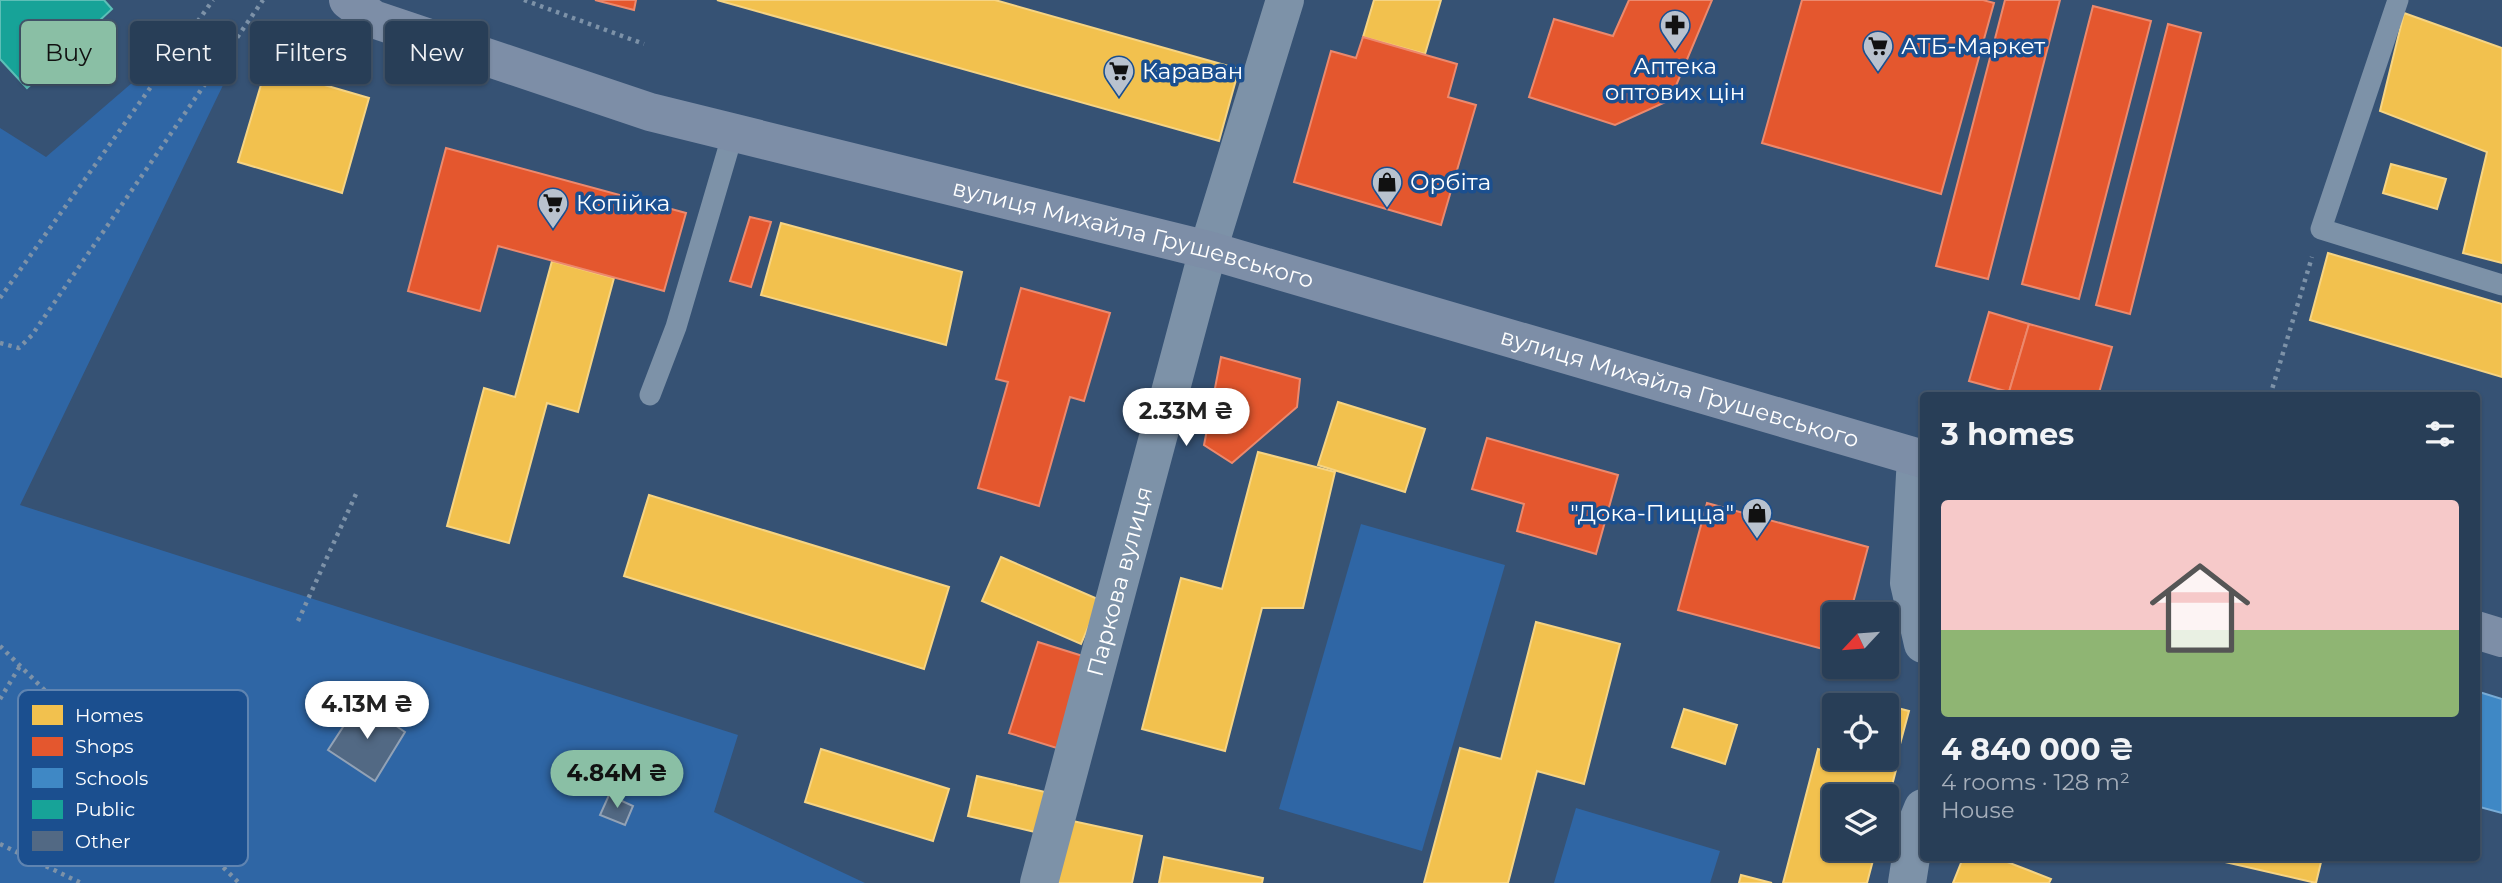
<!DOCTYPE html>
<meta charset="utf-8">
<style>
body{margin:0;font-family:Montserrat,sans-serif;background:#30455d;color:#f1f3f6;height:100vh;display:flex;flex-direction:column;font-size:26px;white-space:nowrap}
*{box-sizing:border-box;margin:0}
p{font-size:23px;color:#a5aeba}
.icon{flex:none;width:38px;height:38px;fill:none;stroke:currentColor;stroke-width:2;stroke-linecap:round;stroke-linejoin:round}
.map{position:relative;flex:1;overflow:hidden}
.side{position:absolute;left:1920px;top:392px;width:560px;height:469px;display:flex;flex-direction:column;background:#283e57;border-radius:7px;box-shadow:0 2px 5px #0004,0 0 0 2px #44576d}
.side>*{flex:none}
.hud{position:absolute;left:21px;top:21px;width:665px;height:63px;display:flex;gap:14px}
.needle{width:46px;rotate:244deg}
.controls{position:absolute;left:1822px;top:602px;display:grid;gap:14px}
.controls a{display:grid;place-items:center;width:77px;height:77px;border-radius:7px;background:#283e57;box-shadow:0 2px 5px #0004,0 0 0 2px #44576d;font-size:35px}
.price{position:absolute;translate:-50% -60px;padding:0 16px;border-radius:24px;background:#fff;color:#222;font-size:23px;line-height:46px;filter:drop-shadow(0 2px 4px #0008)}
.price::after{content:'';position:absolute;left:50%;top:42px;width:21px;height:16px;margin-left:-10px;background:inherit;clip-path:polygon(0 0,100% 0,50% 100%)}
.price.active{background:#8abfa5;color:#111}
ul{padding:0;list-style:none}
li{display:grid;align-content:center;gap:14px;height:371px;padding:0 21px}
li span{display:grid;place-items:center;height:217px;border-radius:7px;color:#555}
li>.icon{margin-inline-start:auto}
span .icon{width:126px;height:126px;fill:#fffc;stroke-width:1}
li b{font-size:30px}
h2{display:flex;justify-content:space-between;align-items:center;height:84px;padding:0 21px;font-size:30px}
.chip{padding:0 24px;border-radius:7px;background:#283e57;box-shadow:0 2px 5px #0004,0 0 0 2px #44576d;font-size:24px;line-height:63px}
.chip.active{background:#8abfa5;color:#111}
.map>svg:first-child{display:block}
</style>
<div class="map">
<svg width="2502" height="883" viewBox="0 0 2502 883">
<rect width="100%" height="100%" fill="#365274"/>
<!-- green -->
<g fill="#2f66a5">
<path d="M176 45 226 79 20 505 738 735 714 812 865 883H0V128L46 157Z"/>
<path d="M1361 524 1505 565 1422 851 1279 809Z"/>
<path d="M1576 808 1720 851 1710 883H1554Z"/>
</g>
<!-- homes -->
<g fill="#f2c14e" stroke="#f6d483" stroke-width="2">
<path d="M717 0H995L1239 69 1219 141Z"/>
<path d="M1374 0H1441L1425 54 1363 37Z"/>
<path d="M2404 13 2502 48V263L2463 253 2487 152 2380 111Z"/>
<path d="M266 68 369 98 342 193 238 162Z"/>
<path d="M2391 164 2446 179 2437 209 2383 193Z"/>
<path d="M781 223 962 272 946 345 761 295Z"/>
<path d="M2328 253 2502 304V377L2310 320Z"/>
<path d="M552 261 614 278 578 412 547 403 509 543 447 526 484 388 515 397Z"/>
<path d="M1338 402 1425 429 1405 492 1318 465Z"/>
<path d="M1258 452 1335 472 1303 608H1262L1225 751 1142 729 1181 578 1222 589Z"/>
<path d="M649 495 949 587 924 669 624 576Z"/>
<path d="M1001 557 1100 600 1081 644 982 601Z"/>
<path d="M1536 622 1620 644 1584 784 1537 771 1508 883H1424L1460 748 1501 759Z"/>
<path d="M1886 705 1909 711 1896 759 1886 756Z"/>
<path d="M1684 709 1737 725 1725 764 1672 747Z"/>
<path d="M821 749 949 789 933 841 805 802Z"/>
<path d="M1818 749 1834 754V758H1850L1896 770 1886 809V796H1834V849H1876L1867 883H1783Z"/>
<path d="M977 776 1045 792 1035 832 968 816Z"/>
<path d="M1068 820 1142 836 1132 883H1055Z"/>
<path d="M1164 857 1263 878 1262 883H1159Z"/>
<path d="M1963 858H1997L2051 879 2049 883H1953Z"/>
<path d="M2226 858H2322L2316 883 2225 862Z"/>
<path d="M1741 875 1772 883H1739Z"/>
</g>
<!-- shops -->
<g fill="#e4572e" stroke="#ec896d" stroke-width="2">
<path d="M595 0H636L634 10Z"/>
<path d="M1629 0H1712L1670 100 1615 125 1529 97 1554 19 1613 36Z"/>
<path d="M1802 0H1983L1994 3 1941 194 1762 143Z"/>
<path d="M2005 0H2060L1988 279 1936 266Z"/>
<path d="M2093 6 2151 21 2079 299 2022 284Z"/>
<path d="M2168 24 2201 33 2130 314 2096 305Z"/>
<path d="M1363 37 1457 64 1448 97 1476 105 1441 225 1294 182 1331 51 1356 58Z"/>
<path d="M446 148 686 213 664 291 498 246 480 311 408 291Z"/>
<path d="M750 217 771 222 751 287 730 281Z"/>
<path d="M1021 288 1110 313 1084 401 1070 397 1039 506 978 488 1008 382 996 379Z"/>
<path d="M1989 312 2029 324 2009 392 1969 381Z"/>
<path d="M2029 324 2112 347 2098 396H2020L2009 392Z"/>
<path d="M1221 357 1300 379 1297 407 1232 463 1204 445Z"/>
<path d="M1487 438 1618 475 1596 554 1517 531 1524 504 1472 489Z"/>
<path d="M1707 503 1868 547 1850 614H1834V652L1678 610Z"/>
<path d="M1038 642 1089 658 1060 749 1009 733Z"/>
</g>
<!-- schools -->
<path fill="#3f88c5" stroke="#79acd6" stroke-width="2" d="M2476 691 2502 699V813L2476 806Z"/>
<!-- public -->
<path fill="#17a398" stroke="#5dbfb7" stroke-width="2" d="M0 0H104L112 9 27 88 0 59Z"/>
<!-- building -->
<g fill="#526984" stroke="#92a2b6" stroke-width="2">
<path d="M360 701 405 732 375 781 328 750Z"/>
<path d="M609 795 633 806 625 825 600 815Z"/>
</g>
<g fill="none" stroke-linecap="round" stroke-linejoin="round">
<!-- path -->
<g stroke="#7d92a8" stroke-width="4.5" stroke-dasharray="3.5 5" stroke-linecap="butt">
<path d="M524 0 644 44"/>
<path d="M0 298 213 0"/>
<path d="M0 343 19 348 32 335 263 0"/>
<path d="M2270 396 2312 257"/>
<path d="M298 621 356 494"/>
<path d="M0 646 239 883"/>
<path d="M0 699 20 666"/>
<path d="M0 844 81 883"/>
</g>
<!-- service -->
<g stroke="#7d92a8" stroke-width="21">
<path d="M2398 0 2321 229 2502 285"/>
<path d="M650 395 676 327 733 133"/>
</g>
<!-- minor -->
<g stroke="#7d92a8" stroke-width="38">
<path d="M1916 457 1909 583 1923 644"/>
<path id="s1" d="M1039 883 1208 250 1285 0"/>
<path d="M1907 883 1916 825 1923 808"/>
</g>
<!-- primary -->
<g stroke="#7d8ea7" stroke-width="38">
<path id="s2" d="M348 0 373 19 650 112 1208 250 1923 459"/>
<path d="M2476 630 2502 638"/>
</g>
</g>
<!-- icons -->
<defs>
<g id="pharmacy-pin" transform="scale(1.575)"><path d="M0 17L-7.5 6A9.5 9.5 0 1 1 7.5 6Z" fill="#b9c2ce" stroke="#1b4f8f"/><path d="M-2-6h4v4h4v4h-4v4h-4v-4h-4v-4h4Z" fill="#111"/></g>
<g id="supermarket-pin" transform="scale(1.575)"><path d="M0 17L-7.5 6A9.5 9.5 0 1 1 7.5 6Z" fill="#b9c2ce" stroke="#1b4f8f"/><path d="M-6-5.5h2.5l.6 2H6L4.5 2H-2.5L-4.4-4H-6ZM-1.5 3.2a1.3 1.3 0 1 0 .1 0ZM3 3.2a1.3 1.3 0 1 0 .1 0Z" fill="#111"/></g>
<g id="shop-pin" transform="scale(1.575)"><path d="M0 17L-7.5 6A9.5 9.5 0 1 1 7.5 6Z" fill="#b9c2ce" stroke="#1b4f8f"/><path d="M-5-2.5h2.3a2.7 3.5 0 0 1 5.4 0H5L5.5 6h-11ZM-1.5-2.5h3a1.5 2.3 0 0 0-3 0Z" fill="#111"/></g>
</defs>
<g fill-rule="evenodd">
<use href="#pharmacy-pin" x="1675" y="25"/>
<use href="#supermarket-pin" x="1878" y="46"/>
<use href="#supermarket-pin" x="1119" y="71"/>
<use href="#shop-pin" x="1387" y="182"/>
<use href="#supermarket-pin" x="553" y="203"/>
<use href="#shop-pin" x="1757" y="513"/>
</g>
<g text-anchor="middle" stroke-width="7" stroke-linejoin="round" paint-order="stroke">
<!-- poi labels -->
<g font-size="23" fill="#fff" stroke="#1b4f8f" text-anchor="start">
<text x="1901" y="54">АТБ-Маркет</text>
<text x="1675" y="74" text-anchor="middle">Аптека<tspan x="1675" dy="26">оптових цін</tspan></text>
<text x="1142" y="79">Караван</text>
<text x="1410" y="190">Орбіта</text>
<text x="576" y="211">Копійка</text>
<text x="1734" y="521" text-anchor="end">"Дока-Пицца"</text>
</g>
<!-- street labels -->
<g font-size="23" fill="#fff" stroke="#1b4f8f">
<text dy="8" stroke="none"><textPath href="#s2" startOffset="822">вулиця Михайла Грушевського</textPath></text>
<text dy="8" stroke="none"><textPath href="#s2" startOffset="1390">вулиця Михайла Грушевського</textPath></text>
<text dy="8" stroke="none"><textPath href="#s1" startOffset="312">Паркова вулиця</textPath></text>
</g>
</g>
<!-- legend -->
<rect x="18" y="690" width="230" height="176" rx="10" fill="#1b4f8f" stroke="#5f84b1" stroke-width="2"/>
<rect x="32" y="705" width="31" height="20" fill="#f2c14e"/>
<rect x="32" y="737" width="31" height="19" fill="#e4572e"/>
<rect x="32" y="768" width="31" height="20" fill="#3f88c5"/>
<rect x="32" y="800" width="31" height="19" fill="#17a398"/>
<rect x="32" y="831" width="31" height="20" fill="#526984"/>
<g font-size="19" fill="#fff">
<text x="75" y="722">Homes</text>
<text x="75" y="753">Shops</text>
<text x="75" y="785">Schools</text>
<text x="75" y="816">Public</text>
<text x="75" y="848">Other</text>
</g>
</svg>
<div class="controls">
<a><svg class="needle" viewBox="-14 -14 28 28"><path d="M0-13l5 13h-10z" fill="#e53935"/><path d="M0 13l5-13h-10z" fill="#a5aeba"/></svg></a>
<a><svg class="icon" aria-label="locate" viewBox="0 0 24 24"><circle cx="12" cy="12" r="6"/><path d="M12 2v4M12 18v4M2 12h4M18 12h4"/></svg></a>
<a><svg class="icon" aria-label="layers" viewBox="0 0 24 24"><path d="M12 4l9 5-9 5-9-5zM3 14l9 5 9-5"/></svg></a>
</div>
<b class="price" style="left:1186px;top:448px">2.33M ₴</b>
<b class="price" style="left:367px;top:741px">4.13M ₴</b>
<b class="price active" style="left:617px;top:810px">4.84M ₴</b>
<div class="hud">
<a class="chip active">Buy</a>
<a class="chip">Rent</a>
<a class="chip">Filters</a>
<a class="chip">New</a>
</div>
<section class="side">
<h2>3 homes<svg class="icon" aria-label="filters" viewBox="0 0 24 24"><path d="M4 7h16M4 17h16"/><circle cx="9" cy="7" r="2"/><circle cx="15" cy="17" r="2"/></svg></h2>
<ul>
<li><span style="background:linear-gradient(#f6c9c9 60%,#8fb573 0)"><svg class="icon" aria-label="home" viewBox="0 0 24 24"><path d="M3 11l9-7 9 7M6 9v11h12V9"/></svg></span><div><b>4 840 000 ₴</b><p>4 rooms · 128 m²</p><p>House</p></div></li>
</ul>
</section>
</div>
